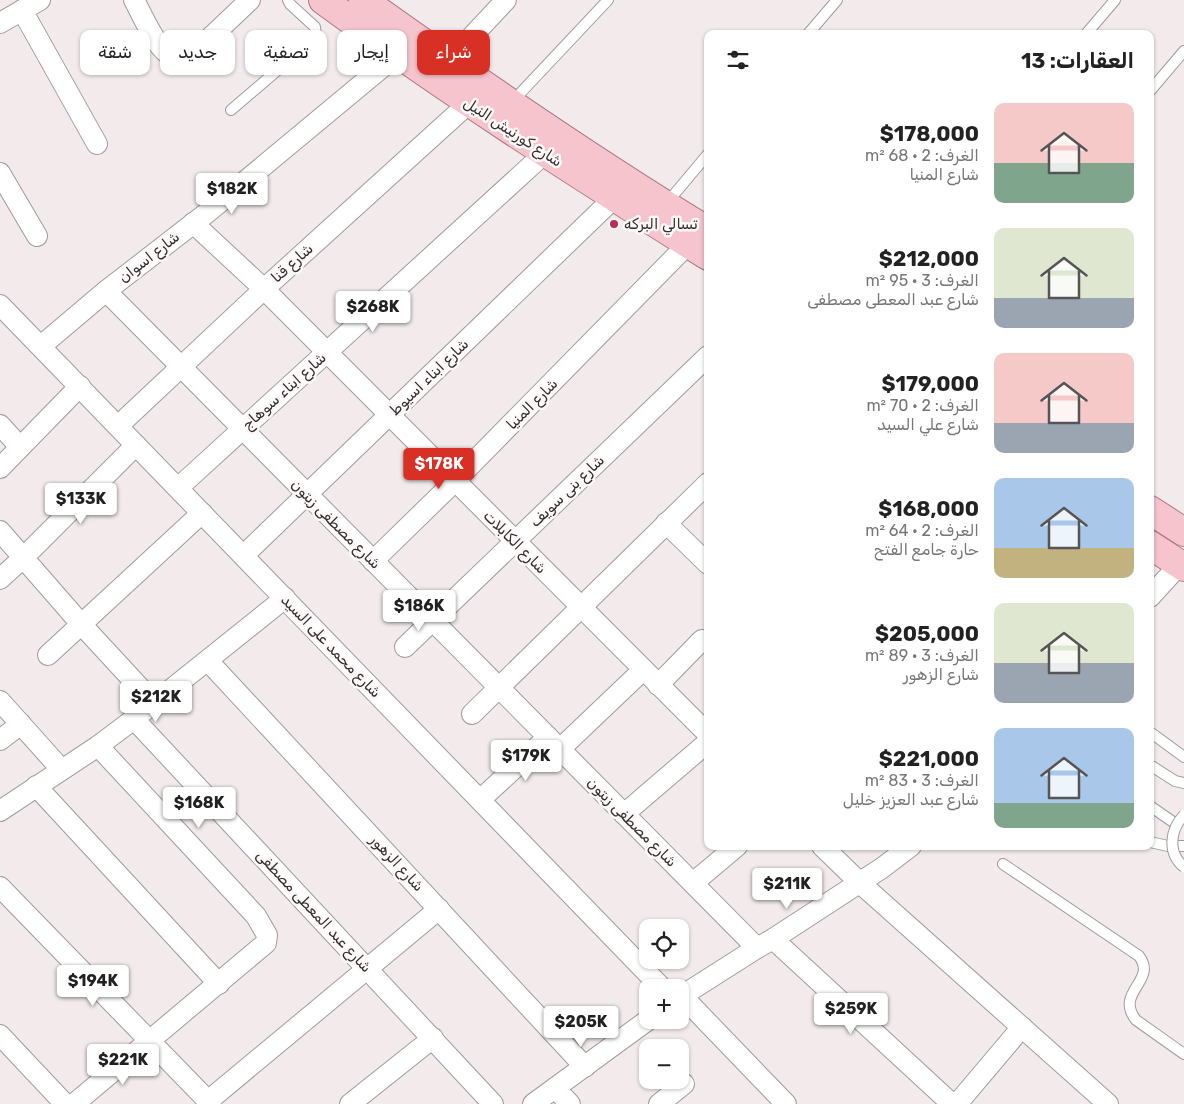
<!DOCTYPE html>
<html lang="ar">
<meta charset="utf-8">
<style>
body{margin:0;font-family:Rubik,"Noto Sans Arabic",sans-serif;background:#f6f6f6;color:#222;direction:rtl;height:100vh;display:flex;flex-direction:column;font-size:19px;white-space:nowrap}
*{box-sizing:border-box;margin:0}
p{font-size:16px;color:#767676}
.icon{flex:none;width:28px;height:28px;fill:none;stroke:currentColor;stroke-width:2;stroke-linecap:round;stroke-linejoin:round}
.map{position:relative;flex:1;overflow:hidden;direction:ltr}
.sheet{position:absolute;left:704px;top:30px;width:450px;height:820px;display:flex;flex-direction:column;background:#fff;border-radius:10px;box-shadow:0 1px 4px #0004;direction:rtl}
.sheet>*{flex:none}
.hud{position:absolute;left:15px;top:30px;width:475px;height:45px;direction:rtl;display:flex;gap:10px}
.tools{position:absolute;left:639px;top:919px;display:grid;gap:10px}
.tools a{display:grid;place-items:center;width:50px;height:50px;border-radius:10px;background:#fff;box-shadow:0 1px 4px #0004;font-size:25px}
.price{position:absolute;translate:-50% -42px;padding:0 11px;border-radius:5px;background:#fff;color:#222;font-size:16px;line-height:32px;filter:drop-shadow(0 1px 2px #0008)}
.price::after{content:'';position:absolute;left:50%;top:30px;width:15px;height:11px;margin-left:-8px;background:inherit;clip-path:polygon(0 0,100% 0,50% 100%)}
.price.active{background:#d93025;color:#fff}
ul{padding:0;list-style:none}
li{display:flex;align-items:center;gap:15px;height:125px;padding:0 20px}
li span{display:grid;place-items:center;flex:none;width:140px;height:100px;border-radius:10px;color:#555}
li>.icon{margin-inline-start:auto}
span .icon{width:60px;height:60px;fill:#fffc;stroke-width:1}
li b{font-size:21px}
h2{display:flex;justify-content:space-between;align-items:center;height:60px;padding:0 20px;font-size:21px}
.tag{padding:0 18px;border-radius:10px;background:#fff;box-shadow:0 1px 4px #0004;font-size:18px;line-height:45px}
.tag.active{background:#d93025;color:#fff}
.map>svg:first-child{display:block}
</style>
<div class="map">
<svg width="1184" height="1104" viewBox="0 0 1184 1104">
<rect width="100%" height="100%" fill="#f2eaeb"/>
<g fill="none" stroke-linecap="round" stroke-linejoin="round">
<!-- service casing -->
<g stroke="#a29a9b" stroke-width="12">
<g id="service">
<path d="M808 34 837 0"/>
<path d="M1086 34 1115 0"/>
<path d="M1150 91 1184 51"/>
<path d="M511 103 608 0"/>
<path d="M231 110 313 40 316 36 315 27 290 4 288 0"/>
<path d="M666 204 708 154"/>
<path d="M1150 732 1184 757"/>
<path d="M1150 765 1175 781 1184 783"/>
<path d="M1150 806 1176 824"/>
<path d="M1150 842 1168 846H1184"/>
<path d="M1003 864 1139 956C1158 981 1114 992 1136 1020L1184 1054"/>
</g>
</g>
<!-- minor casing -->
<g stroke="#a29a9b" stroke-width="22">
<g id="minor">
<path d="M134 0C142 14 157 51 172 56 179 59 185 57 192 55L250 0"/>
<path d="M22 10 97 144"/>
<path d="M0 23 40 0"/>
<path d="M449 61 506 0"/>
<path d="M0 173 37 236"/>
<path d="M193 223 264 289 708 734"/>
<path d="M106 291 757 948"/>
<path d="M0 305 662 988"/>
<path d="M41 346 106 291 208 212 397 55"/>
<path d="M0 425 20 447"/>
<path d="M118 426 264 289 469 103"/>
<path d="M0 468 80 386"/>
<path d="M178 488 545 153"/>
<path d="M666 523 708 564"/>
<path d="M0 531 81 624 154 703"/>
<path d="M244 555 614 198"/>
<path d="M373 561 455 481 688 244"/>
<path d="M0 579 24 557 136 445"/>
<path d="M1150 597 1180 564"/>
<path d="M405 647 708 356"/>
<path d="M48 655 202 513"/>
<path d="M208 661 585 1067"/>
<path d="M658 685 702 640"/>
<path d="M0 701 61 769"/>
<path d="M472 714 708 483"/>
<path d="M134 719 493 1104"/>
<path d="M0 740 21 724"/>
<path d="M560 749 643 670"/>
<path d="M36 786 219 984"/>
<path d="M480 800 548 737"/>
<path d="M0 811 98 746 134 719 285 598"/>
<path d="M624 814 708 742"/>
<path d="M822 846 860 883 1108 1104"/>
<path d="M693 883 737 846"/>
<path d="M0 887 211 1104"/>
<path d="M773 939 952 1104"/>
<path d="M682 996 786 1104"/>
<path d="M680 997 757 948 773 939 882 868 911 846"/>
<path d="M0 1035 65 1104"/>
<path d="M555 1088 570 1104"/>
<path d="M208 1101 439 909"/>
<path d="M74 1104 260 948 266 943 267 935 256 916 98 746"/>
<path d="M350 1104 433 1038"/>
<path d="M533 1104 648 1020"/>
<path d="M659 1104 684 1084"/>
<path d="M957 1104 1022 1027"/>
</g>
</g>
<!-- primary casing -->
<g stroke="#ac767f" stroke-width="30">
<g id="primary">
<path d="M323 0C447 91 577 174 708 256"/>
<path d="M363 0C475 80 589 159 708 231"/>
<path d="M1150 510 1184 532"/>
<path d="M1150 545 1184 567"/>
</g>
</g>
<!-- service -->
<use href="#service" stroke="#fff" stroke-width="10"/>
<!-- minor -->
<use href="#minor" stroke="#fff" stroke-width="20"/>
<!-- primary -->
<use href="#primary" stroke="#f5c4cd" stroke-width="28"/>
<!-- service-bridge casing -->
<g stroke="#a29a9b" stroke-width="12" stroke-linecap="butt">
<path id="service-bridge" d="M1184 815C1170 830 1167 853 1184 867"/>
</g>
<!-- service-bridge -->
<use href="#service-bridge" stroke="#fff" stroke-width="10"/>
</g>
<!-- markers -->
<circle fill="#ba2c59" stroke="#fef8f9" stroke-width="2" cx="614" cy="224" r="5"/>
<g text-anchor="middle" stroke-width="5" stroke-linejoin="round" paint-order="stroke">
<!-- street labels -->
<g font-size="15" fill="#312e2e" stroke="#fef8f9">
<text transform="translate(513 132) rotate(33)" y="5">شارع كورنيش النيل</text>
<text transform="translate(149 257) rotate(-38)" y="5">شارع اسوان</text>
<text transform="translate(292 263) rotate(-42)" y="5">شارع قنا</text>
<text transform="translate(429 377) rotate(-44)" y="5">شارع ابناء اسيوط</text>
<text transform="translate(284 391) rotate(-42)" y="5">شارع ابناء سوهاج</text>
<text transform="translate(532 404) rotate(-45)" y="5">شارع المنيا</text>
<text transform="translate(567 491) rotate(-44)" y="5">شارع بنى سويف</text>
<text transform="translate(336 524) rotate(45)" y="5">شارع مصطفى زيتون</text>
<text transform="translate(515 542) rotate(45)" y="5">شارع الكابلات</text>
<text transform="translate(331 646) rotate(46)" y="5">شارع محمد على السيد</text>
<text transform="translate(632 822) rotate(45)" y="5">شارع مصطفى زيتون</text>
<text transform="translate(397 863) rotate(47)" y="5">شارع الزهور</text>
<text transform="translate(314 911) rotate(47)" y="5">شارع عبد المعطى مصطفى</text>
</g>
<!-- poi labels -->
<g font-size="15" fill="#312e2e" stroke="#fef8f9" text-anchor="start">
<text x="624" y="229">تسالي البركه</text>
</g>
</g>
</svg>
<div class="tools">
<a><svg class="icon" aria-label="locate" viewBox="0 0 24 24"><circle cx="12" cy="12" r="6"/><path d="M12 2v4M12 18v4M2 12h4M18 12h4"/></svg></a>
<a>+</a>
<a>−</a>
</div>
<b class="price" style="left:232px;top:215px">$182K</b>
<b class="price" style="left:373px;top:333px">$268K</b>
<b class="price active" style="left:439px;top:490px">$178K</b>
<b class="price" style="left:81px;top:525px">$133K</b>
<b class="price" style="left:419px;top:632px">$186K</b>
<b class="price" style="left:156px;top:723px">$212K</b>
<b class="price" style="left:526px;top:782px">$179K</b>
<b class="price" style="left:199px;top:829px">$168K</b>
<b class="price" style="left:787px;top:910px">$211K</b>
<b class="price" style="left:93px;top:1007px">$194K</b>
<b class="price" style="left:851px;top:1035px">$259K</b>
<b class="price" style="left:581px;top:1048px">$205K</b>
<b class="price" style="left:123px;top:1086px">$221K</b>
<div class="hud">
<a class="tag active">شراء</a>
<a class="tag">إيجار</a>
<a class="tag">تصفية</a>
<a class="tag">جديد</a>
<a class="tag">شقة</a>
</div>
<section class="sheet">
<h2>العقارات: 13<svg class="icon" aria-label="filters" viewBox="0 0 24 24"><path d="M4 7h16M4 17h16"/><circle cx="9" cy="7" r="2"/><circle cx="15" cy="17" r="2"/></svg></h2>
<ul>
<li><span style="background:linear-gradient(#f6c9c9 60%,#7fa58c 0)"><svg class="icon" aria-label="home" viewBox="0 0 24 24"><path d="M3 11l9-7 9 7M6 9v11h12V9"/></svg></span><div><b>$178,000</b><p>الغرف: 2 · 68 m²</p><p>شارع المنيا</p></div></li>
<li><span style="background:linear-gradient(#dfe7d0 70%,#9aa5b1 0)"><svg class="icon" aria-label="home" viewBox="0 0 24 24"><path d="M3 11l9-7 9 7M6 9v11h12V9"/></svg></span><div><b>$212,000</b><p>الغرف: 3 · 95 m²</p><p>شارع عبد المعطى مصطفى</p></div></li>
<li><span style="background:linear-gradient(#f6c9c9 70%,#9aa5b1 0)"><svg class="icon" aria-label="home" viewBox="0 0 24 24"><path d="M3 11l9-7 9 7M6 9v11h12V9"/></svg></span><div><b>$179,000</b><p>الغرف: 2 · 70 m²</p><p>شارع علي السيد</p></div></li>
<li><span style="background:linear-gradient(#a9c7e8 70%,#c2b280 0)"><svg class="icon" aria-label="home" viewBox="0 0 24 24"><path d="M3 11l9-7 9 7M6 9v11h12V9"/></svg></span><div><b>$168,000</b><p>الغرف: 2 · 64 m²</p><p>حارة جامع الفتح</p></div></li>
<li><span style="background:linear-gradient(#dfe7d0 60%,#9aa5b1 0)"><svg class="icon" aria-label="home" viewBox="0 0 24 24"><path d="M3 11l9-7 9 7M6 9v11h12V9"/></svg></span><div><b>$205,000</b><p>الغرف: 3 · 89 m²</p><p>شارع الزهور</p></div></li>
<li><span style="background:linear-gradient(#a9c7e8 75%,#7fa58c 0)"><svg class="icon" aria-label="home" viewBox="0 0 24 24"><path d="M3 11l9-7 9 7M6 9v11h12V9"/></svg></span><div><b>$221,000</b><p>الغرف: 3 · 83 m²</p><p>شارع عبد العزيز خليل</p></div></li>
</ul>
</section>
</div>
